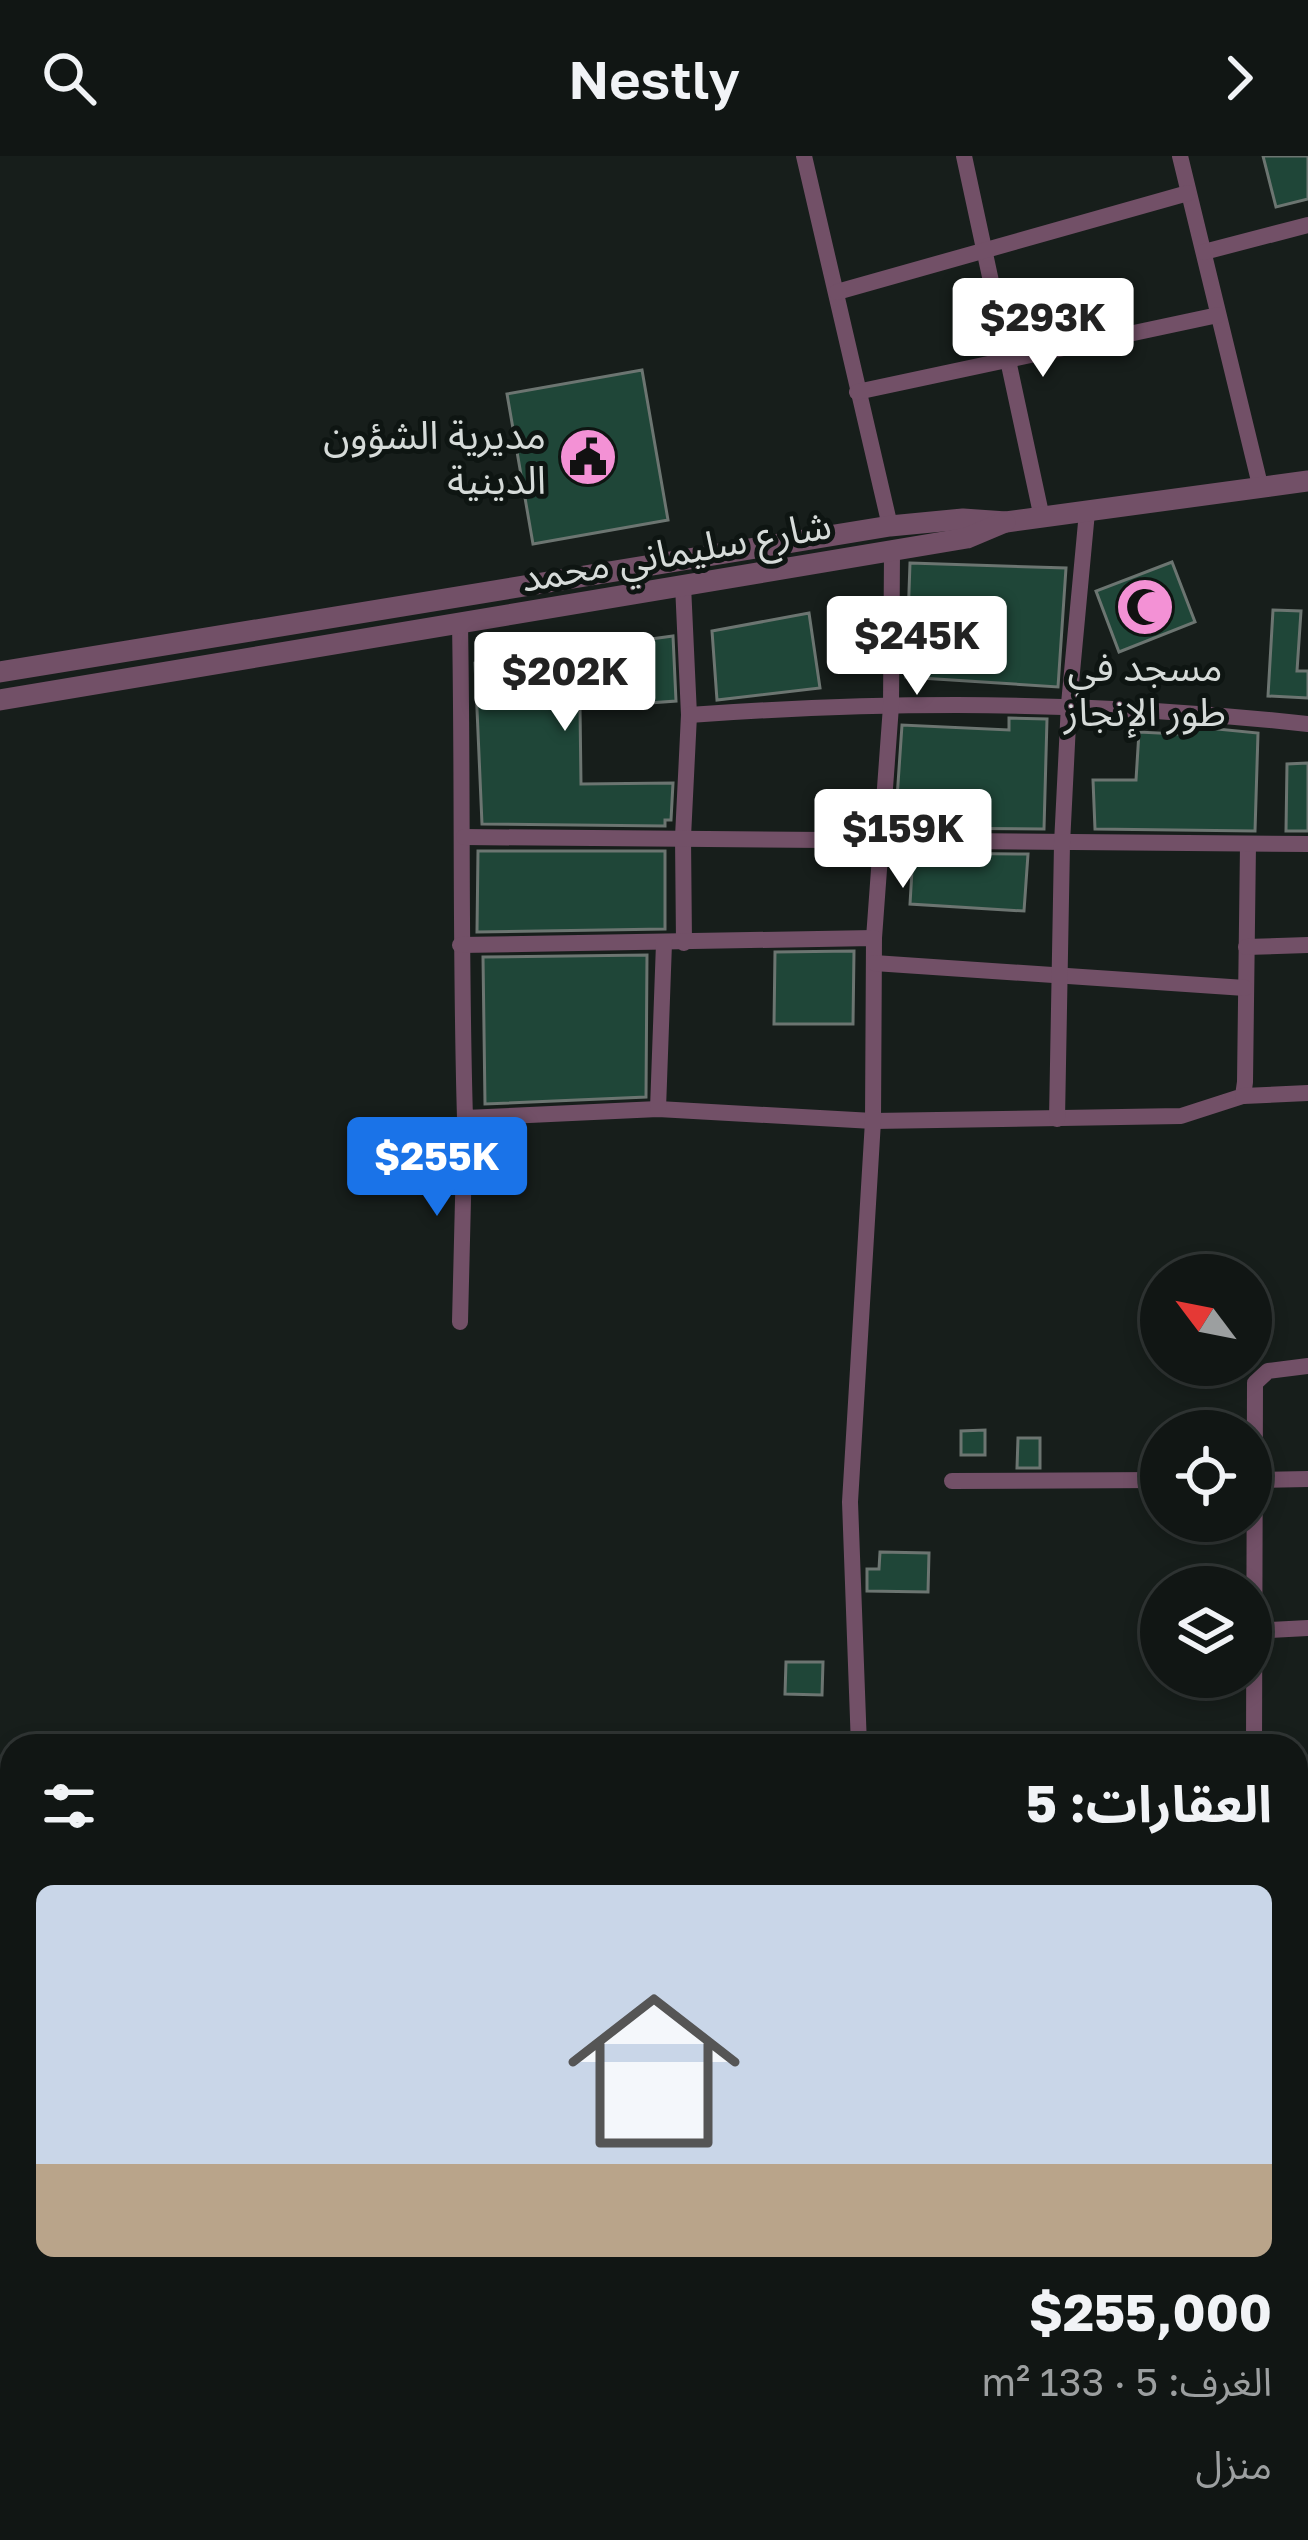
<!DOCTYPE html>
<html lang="ar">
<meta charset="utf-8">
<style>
body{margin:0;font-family:"Golos Text","Noto Sans Arabic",sans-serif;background:#1a1f1d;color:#f1f3f6;direction:rtl;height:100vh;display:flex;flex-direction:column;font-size:45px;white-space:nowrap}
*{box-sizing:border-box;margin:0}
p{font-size:39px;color:#9c9fa0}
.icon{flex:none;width:66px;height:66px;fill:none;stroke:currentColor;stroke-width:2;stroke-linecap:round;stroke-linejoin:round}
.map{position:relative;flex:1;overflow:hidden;direction:ltr}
.details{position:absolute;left:0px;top:1578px;width:1308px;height:807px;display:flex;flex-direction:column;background:#111614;border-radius:36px 36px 0 0;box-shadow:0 6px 18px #0003,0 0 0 3px #303534;direction:rtl}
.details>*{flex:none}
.needle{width:78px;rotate:302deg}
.buttons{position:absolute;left:1140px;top:1098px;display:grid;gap:24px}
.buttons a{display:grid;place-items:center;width:132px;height:132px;border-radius:50%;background:#111614;box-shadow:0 6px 18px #0003,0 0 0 3px #303534;font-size:60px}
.price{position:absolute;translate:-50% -102px;padding:0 27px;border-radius:12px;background:#fff;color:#222;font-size:39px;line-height:78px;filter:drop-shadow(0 3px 6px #0008)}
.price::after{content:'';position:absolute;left:50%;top:72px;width:36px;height:27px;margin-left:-18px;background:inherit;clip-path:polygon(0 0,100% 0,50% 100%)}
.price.active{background:#1a73e8;color:#fff}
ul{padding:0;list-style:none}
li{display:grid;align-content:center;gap:24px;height:636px;padding:0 36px}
li span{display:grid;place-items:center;height:372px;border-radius:18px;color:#555}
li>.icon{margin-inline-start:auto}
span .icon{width:216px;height:216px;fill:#fffc;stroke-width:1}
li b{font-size:51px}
h2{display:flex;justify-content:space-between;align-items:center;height:144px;padding:0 36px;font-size:51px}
header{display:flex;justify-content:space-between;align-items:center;height:156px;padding:0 36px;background:#111614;font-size:54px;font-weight:600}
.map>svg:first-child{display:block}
</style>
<header><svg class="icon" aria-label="forward" viewBox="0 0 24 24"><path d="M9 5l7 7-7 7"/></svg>Nestly<svg class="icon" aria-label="search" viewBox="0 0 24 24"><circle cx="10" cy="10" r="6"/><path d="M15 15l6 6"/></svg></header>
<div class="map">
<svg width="1308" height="2384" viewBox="0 0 1308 2384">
<rect width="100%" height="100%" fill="#171e1b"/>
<!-- green -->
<g fill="#5c254d">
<path d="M0 2119 12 2136V2263L0 2247Z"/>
<path d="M90 2373H179L187 2384H97Z"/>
</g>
<!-- building -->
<g fill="#1f4638" stroke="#6c7571" stroke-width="3">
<path d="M1263 0H1308V43L1276 51Z"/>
<path d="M642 214 668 364 533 388 507 238Z"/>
<path d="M1172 406 1195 466 1119 496 1096 435Z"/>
<path d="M910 407 1066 412 1058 531 906 521Z"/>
<path d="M1273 454 1301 455 1297 515H1308V542L1268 540Z"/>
<path d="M809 457 820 532 717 544 712 475Z"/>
<path d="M673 480 676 545 580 552 581 628 673 627 671 664H665V670L482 668 475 507Z"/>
<path d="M1009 562 1047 563 1044 673 895 672 902 569 1009 574Z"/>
<path d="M1177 569 1258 577 1255 675 1095 673 1093 624H1136L1139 576 1177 578Z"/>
<path d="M1308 607V675H1286L1287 608Z"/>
<path d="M478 695H665V773L477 776Z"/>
<path d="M913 697 1028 698 1024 755 910 748Z"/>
<path d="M854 795 853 868H774L775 796Z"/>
<path d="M647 799 646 941 485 948 483 801Z"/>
<path d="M985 1274V1299H961V1275Z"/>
<path d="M1018 1282H1040V1312H1017Z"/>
<path d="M880 1396 929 1397 928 1436 867 1435V1413H879Z"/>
<path d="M786 1506H823L822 1539 785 1538Z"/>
</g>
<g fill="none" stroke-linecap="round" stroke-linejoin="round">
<!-- minor -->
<g stroke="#725067" stroke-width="16">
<path d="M804 0 890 370"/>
<path d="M964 0 1042 362"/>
<path d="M1180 0 1261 333"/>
<path d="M1204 96 1308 69"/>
<path d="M837 136 1188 37"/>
<path d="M857 236 1218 159"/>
<path d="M683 429 689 559 683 681 684 787"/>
<path d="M460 468C463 633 460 797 465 962L658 953 873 965 1181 960 1243 940 1245 926 1248 688"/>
<path d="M689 559C897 544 1101 545 1308 568"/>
<path d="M464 681 1308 688"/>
<path d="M874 782 891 550 892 396"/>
<path d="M460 789 874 782 873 965 850 1346 859 1590"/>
<path d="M1246 791 1308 789"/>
<path d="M874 807 1245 832"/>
<path d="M1243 940 1308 937"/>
<path d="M658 953 664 787"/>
<path d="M1057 963 1062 688 1069 548 1087 356"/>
<path d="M460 1166 465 962"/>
<path d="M1251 1324 1308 1323"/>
<path d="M952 1325 1161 1324"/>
<path d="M1254 1475 1308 1472"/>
<path d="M1254 1590 1255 1227 1268 1215 1308 1210"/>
<path d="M1296 1682 1308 1681"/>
<path d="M1296 1855H1308"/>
<path d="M1296 1979 1308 1978"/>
<path d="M0 2025 12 2042"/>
<path d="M0 2078 12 2095"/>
<path d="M1296 2085H1308"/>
<path d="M211 2373 218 2384"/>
<path d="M246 2373 254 2384"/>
<path d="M982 2373V2384"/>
<path d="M1111 2373 1112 2384"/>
<path d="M698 2384V2373"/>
<path d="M847 2384V2373"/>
<path d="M1258 2384V2373"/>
</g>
<!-- tertiary -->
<g stroke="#725067" stroke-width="21">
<path d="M0 516 890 370 963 363 1006 366 1308 325"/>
<path d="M0 544 967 382 1005 366"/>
</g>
</g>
<!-- icons -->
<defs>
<g id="civic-disc" transform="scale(3)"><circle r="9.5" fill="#f391d5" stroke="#0e1512"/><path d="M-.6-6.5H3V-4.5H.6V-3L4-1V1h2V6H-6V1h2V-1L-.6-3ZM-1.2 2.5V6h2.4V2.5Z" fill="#111"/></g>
<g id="mosque-disc" transform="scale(3)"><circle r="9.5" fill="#f391d5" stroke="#0e1512"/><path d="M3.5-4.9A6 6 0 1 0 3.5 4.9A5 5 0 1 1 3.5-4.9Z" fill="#111"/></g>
</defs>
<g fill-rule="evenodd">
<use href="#civic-disc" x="588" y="301"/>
<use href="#mosque-disc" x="1145" y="451"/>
</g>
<g text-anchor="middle" stroke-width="10" stroke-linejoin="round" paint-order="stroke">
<!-- poi labels -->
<g font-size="39" fill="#d6dbd9" stroke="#0e1512" text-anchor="end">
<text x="546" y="293">مديرية الشؤون<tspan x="546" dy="45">الدينية</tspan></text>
<text x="1145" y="525" text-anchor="middle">مسجد في<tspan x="1145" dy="45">طور الإنجاز</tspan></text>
</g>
<!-- street labels -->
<g font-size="39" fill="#d6dbd9" stroke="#0e1512">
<text transform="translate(676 395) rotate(-10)" y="14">شارع سليماني محمد</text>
</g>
</g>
</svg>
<div class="buttons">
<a><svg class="needle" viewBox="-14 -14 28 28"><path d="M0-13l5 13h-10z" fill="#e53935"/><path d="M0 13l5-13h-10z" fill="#9c9fa0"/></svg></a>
<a><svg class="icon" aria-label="locate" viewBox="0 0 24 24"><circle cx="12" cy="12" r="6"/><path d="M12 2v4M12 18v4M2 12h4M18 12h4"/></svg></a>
<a><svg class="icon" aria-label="layers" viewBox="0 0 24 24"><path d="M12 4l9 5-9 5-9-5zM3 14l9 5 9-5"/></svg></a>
</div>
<b class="price" style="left:1043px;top:224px">$293K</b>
<b class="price" style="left:917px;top:542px">$245K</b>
<b class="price" style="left:565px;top:578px">$202K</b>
<b class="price" style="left:903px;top:735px">$159K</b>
<b class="price active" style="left:437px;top:1063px">$255K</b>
<section class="details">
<h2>العقارات: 5<svg class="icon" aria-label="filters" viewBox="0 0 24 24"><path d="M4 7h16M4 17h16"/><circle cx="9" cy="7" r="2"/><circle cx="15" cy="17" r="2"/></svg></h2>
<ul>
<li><span style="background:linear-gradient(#c9d6e8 75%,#b9a48a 0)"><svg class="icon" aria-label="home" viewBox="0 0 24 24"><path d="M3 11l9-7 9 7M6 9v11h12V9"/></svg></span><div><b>$255,000</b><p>الغرف: 5 · 133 m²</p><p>منزل</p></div></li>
</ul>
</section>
</div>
